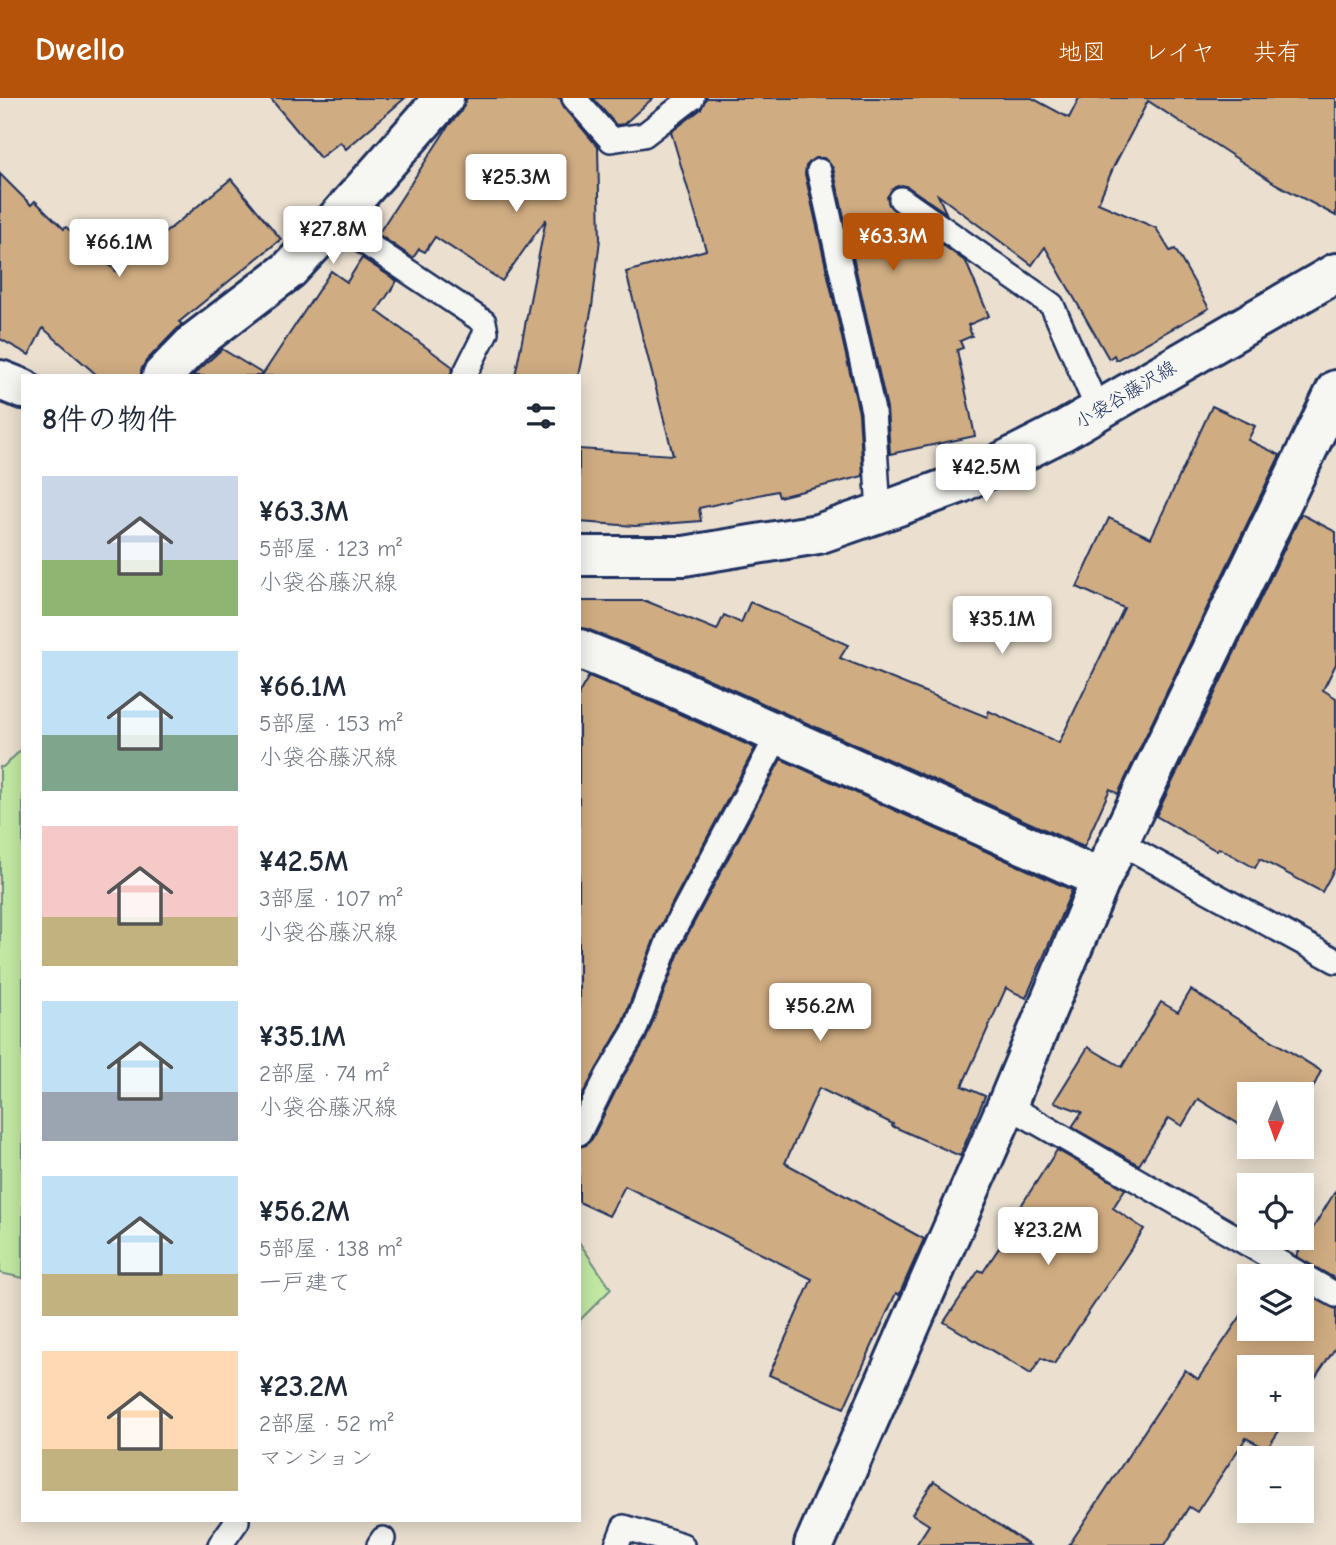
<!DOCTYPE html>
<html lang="ja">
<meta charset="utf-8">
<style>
body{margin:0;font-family:"Comic Neue","Klee One",sans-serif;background:#f2f2f3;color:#1f2937;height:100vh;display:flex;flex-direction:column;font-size:26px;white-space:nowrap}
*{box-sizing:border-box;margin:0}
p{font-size:23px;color:#747a83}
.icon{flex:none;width:38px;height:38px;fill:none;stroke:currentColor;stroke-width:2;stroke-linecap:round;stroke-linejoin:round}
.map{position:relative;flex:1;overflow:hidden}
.drawer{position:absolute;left:21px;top:276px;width:560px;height:1148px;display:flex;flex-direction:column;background:#fff;border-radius:0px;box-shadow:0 4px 18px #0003}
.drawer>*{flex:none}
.needle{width:46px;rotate:182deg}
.controls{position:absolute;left:1237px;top:984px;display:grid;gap:14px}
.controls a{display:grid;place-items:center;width:77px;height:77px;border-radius:0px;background:#fff;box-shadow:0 4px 18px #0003;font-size:35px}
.price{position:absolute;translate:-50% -60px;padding:0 16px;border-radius:7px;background:#fff;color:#222;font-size:23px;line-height:46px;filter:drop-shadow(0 2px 4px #0008)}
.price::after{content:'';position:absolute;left:50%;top:42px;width:21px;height:16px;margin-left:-10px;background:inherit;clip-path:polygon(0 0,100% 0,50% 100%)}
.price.current{background:#b45309;color:#fff}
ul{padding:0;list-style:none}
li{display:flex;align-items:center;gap:21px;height:175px;padding:0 21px}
li span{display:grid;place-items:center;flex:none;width:196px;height:140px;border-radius:0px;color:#555}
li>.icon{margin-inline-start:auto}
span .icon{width:84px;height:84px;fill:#fffc;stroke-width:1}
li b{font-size:30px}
h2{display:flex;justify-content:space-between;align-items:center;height:84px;padding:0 21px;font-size:30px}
header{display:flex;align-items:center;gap:42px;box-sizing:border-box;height:98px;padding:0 35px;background:#b45309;color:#fff}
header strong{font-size:33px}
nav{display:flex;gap:38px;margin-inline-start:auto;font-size:24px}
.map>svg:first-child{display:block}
</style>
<header>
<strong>Dwello</strong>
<nav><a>地図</a><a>レイヤ</a><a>共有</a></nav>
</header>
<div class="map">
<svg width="1336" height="1447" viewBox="0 0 1336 1447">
<rect width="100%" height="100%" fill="#ebe0d0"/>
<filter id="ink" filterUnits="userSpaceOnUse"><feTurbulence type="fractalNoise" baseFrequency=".0143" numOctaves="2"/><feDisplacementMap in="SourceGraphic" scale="14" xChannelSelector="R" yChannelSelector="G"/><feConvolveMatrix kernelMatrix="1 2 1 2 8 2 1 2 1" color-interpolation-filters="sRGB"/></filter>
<g filter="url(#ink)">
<!-- green -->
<g fill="#c2e9a3" stroke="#6e8c80" stroke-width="2">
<path d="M23 650V1180L0 1175V669H3Z"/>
<path d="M579 1144 611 1191 580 1222 579 1229Z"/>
</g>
<!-- building -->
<g fill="#d0ac82" stroke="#1b2f5e" stroke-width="2">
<path d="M270 0H405L346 51 340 44 320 60Z"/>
<path d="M467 0H560L564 9 598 49 600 141 592 209 578 278H515L546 121 502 183 435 139 425 154 419 151 413 160 378 136 449 27 460 15Z"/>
<path d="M593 0H653L624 26 616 27Z"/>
<path d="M706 0H1032L1069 20 1079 0H1336V118L1276 86 1148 3 1114 68 1098 105 1156 130 1170 153 1175 151 1209 210 1116 262 1114 257 1109 261 1045 149 1032 167 938 97 946 115 908 89 902 87 895 89 887 99 889 107 966 164 989 218 968 227 972 238 960 243 963 250 957 252 975 338 890 356 887 310 833 70 824 60H815L806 68 805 76 859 315 863 378 779 399 777 393 699 410 701 423 635 428 579 424V351L673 357 626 174 706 152 671 34 701 11Z"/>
<path d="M0 76 31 107 35 103 64 131 66 129 117 174 231 81 281 141 179 224 182 226 146 263 141 272V278H98L43 230 29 257 0 241Z"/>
<path d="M362 160 397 183 377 213 453 269 450 278H192L222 251 263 276 331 173 347 184Z"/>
<path d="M1212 308 1255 328 1248 342 1280 357 1118 696 1110 691 1084 749 673 565 587 531 579 530V503H646L717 532 724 517 741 525 750 504 848 547 840 560 987 619 989 613 1059 645 1124 510 1077 489 1109 420 1151 440Z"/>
<path d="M1301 416 1336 434V566L1323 592 1336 600V768L1322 794 1260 761 1255 770 1219 750 1217 753 1156 718Z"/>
<path d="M589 578 655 605 755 650 657 834 621 928 579 1003V595Z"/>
<path d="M781 661 1072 792 1026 900 1006 890 962 988 985 998 960 1058 892 1028 893 1026 819 990 785 1065 924 1141 899 1197 896 1195 844 1310 769 1277 812 1181 625 1088 609 1118 579 1104V1049L586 1047 592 1041 620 984 646 941 682 847Z"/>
<path d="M1191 892 1321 973 1302 1013V996H1250V1033L1198 1001 1182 1028 1169 1020 1139 1067 1072 1029 1082 1014 1054 1004 1088 949 1122 969 1161 904 1178 914Z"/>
<path d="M1057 1052 1125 1091 1113 1110 1144 1131 1054 1266 1041 1260 1031 1276 944 1224 979 1172 983 1174 1020 1118 1017 1114Z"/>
<path d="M1336 1092V1181L1296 1158Z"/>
<path d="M1302 1194 1336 1211V1249L1302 1299V1269H1250V1321H1287L1267 1351 1246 1340 1197 1414 1189 1409 1165 1447H1069L1185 1272 1198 1281 1249 1206 1250 1230H1302Z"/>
<path d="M934 1383 1029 1447H916L929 1427 912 1416Z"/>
</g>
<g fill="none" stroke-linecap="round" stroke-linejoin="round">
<!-- service casing -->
<g stroke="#1b2f5e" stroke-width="28">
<g id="service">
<path d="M574 0 611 42 644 37 692 0"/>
<path d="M819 73 873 313 879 415"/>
<path d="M901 101 1052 207 1098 312"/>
<path d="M334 124 484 224 486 234 464 278"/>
<path d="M1119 744 1336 863"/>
<path d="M1007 1007 1336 1197"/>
<path d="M579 1035 608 977 634 934 669 841 778 637"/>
<path d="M220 1447 237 1423"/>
<path d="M379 1447 383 1441"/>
<path d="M617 1447 624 1429 682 1447"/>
</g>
</g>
<!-- minor casing -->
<g stroke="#1b2f5e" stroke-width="44">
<g id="minor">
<path d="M162 278 196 243 289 172 334 124 444 0"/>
<path d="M579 551 664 585 1101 781"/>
<path d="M814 1447 1007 1007 1101 781 1336 292"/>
</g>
</g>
<!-- secondary casing -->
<g stroke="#1b2f5e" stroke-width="44">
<g id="secondary">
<path d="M0 282 23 291"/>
<path d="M579 458H684L818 436 893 410 961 385 1061 334 1336 175"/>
</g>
</g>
<!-- service -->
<use href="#service" stroke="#f6f6f2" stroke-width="23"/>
<!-- minor -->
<use href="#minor" stroke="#f6f6f2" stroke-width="38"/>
<!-- secondary -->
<use href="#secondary" stroke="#f6f6f2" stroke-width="38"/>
</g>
</g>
<g text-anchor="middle" stroke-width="7" stroke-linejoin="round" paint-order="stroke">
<!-- street labels -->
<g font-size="19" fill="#1b2f5e" stroke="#f6f6f2">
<text transform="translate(1125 296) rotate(-31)" y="7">小袋谷藤沢線</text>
</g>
</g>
</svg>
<div class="controls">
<a><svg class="needle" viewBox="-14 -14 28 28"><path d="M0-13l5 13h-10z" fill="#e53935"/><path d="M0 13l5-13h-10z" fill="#747a83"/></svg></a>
<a><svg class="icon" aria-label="locate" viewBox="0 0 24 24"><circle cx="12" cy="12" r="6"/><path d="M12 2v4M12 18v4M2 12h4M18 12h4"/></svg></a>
<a><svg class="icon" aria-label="layers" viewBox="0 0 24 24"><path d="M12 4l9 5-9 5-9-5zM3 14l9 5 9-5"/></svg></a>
<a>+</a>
<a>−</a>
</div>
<b class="price" style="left:516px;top:116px">¥25.3M</b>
<b class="price" style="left:333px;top:168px">¥27.8M</b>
<b class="price current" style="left:893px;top:175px">¥63.3M</b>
<b class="price" style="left:119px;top:181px">¥66.1M</b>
<b class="price" style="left:986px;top:406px">¥42.5M</b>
<b class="price" style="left:1002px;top:558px">¥35.1M</b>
<b class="price" style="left:820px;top:945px">¥56.2M</b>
<b class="price" style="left:1048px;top:1169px">¥23.2M</b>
<section class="drawer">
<h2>8件の物件<svg class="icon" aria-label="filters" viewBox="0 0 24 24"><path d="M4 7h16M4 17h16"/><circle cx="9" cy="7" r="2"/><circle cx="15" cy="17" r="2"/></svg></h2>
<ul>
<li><span style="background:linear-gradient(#c9d6e8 60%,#8fb573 0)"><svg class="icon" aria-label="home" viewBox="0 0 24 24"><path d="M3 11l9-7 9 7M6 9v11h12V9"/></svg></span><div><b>¥63.3M</b><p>5部屋 · 123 m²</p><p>小袋谷藤沢線</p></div></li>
<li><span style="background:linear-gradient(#bfe0f5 60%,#7fa58c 0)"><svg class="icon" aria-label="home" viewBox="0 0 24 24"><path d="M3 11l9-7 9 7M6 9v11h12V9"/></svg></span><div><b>¥66.1M</b><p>5部屋 · 153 m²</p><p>小袋谷藤沢線</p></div></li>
<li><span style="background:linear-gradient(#f6c9c9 65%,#c2b280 0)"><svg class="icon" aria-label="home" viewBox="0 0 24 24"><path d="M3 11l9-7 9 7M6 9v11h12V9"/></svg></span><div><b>¥42.5M</b><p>3部屋 · 107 m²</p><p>小袋谷藤沢線</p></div></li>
<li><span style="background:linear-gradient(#bfe0f5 65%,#9aa5b1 0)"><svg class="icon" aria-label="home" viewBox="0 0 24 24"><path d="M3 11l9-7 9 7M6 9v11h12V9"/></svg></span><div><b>¥35.1M</b><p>2部屋 · 74 m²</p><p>小袋谷藤沢線</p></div></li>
<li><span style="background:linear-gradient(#bfe0f5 70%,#c2b280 0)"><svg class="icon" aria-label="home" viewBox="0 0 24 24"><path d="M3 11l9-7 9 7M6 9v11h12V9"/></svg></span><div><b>¥56.2M</b><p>5部屋 · 138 m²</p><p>一戸建て</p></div></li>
<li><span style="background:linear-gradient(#ffd9b3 70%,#c2b280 0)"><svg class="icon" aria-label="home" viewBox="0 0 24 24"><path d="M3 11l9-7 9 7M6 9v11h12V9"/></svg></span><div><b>¥23.2M</b><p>2部屋 · 52 m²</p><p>マンション</p></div></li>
</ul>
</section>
</div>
